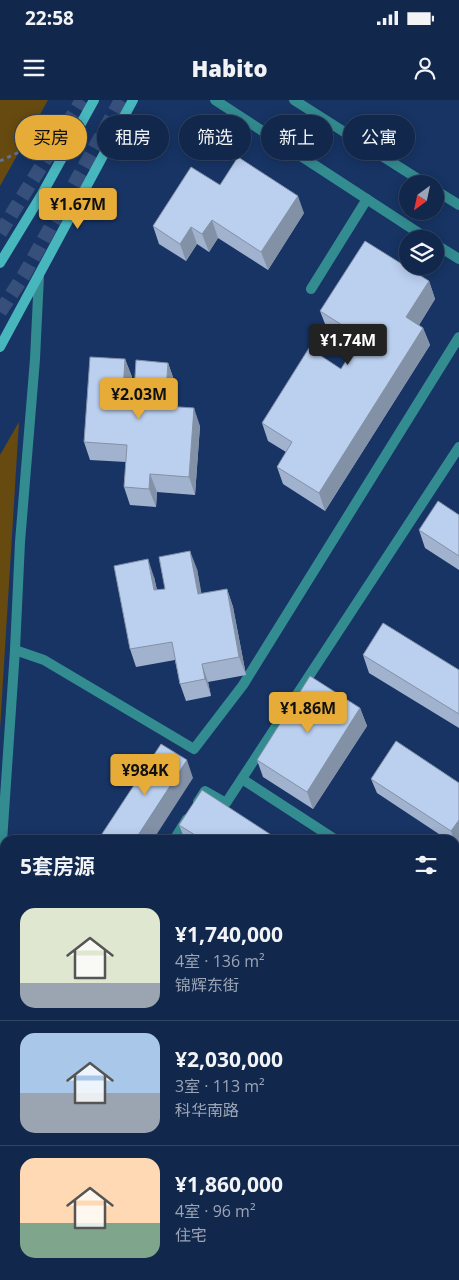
<!DOCTYPE html>
<html lang="zh">
<meta charset="utf-8">
<style>
body{margin:0;font-family:"Open Sans","Noto Sans SC",sans-serif;background:#1a2f52;color:#f1f3f6;height:100vh;display:flex;flex-direction:column;font-size:19px;white-space:nowrap}
*{box-sizing:border-box;margin:0}
p{font-size:16px;color:#9ca5b5}
.icon{flex:none;width:28px;height:28px;fill:none;stroke:currentColor;stroke-width:2;stroke-linecap:round;stroke-linejoin:round}
.map{position:relative;flex:1;overflow:hidden}
.details{position:absolute;left:0px;top:735px;width:460px;height:445px;display:flex;flex-direction:column;background:#11274b;border-radius:15px 15px 0 0;box-shadow:0 2px 12px #0003,0 0 0 1px #304463}
.details>*{flex:none}
.banner{position:absolute;left:15px;top:15px;width:430px;height:45px;display:flex;gap:10px}
.needle{width:32px;rotate:213deg}
.tools{position:absolute;left:399px;top:75px;display:grid;gap:10px}
.tools a{display:grid;place-items:center;width:45px;height:45px;border-radius:50%;background:#11274b;box-shadow:0 2px 12px #0003,0 0 0 1px #304463;font-size:25px}
.price{position:absolute;translate:-50% -42px;padding:0 11px;border-radius:5px;background:#e7ac37;color:#111;font-size:16px;line-height:32px;filter:drop-shadow(0 1px 2px #0008)}
.price::after{content:'';position:absolute;left:50%;top:30px;width:15px;height:11px;margin-left:-8px;background:inherit;clip-path:polygon(0 0,100% 0,50% 100%)}
.price.selected{background:#222;color:#fff}
ul{padding:0;list-style:none}
li{display:flex;align-items:center;gap:15px;height:125px;padding:0 20px}
li+li{border-top:1px solid #304463}
li span{display:grid;place-items:center;flex:none;width:140px;height:100px;border-radius:15px;color:#555}
li>.icon{margin-inline-start:auto}
span .icon{width:60px;height:60px;fill:#fffc;stroke-width:1}
li b{font-size:21px}
h2{display:flex;justify-content:space-between;align-items:center;height:60px;padding:0 20px;font-size:21px}
.chip{padding:0 18px;border-radius:22px;background:#11274b;box-shadow:0 2px 12px #0003,0 0 0 1px #304463;font-size:18px;line-height:45px}
.chip.selected{background:#e7ac37;color:#111}
.status{display:flex;justify-content:space-between;align-items:center;height:35px;padding:0 25px;background:#11274b;direction:ltr}
.status svg{height:14px;fill:currentColor}
header{display:flex;justify-content:space-between;align-items:center;height:65px;padding:0 20px;background:#11274b;font-size:22px;font-weight:800}
.map>svg:first-child{display:block}
</style>
<div class="status"><b>22:58</b><svg viewBox="0 0 49 12"><path d="M0 12V9h3v3zM5 12V6h3v6zM10 12V3h3v9zM15 12V0h3v12zM26 1h20v11H26zM47 4h2v5h-2z"/></svg></div>
<header><svg class="icon" aria-label="menu" viewBox="0 0 24 24"><path d="M4 6h16M4 12h16M4 18h16"/></svg>Habito<svg class="icon" aria-label="person" viewBox="0 0 24 24"><circle cx="12" cy="8" r="4"/><path d="M4 21q1-7 8-7t8 7"/></svg></header>
<div class="map">
<svg width="459" height="1180" viewBox="0 0 459 1180">
<rect width="100%" height="100%" fill="#173464"/>
<!-- green -->
<g fill="#674a10">
<path d="M0 0H48L0 86Z"/>
<path d="M19 322 0 629V355Z"/>
</g>
<g fill="none" stroke-linecap="round" stroke-linejoin="round">
<!-- trunk-tunnel -->
<g stroke="#36507b" stroke-width="14" stroke-dasharray="14 7" stroke-linecap="butt">
<path d="M0 133 82 0"/>
<path d="M0 212 24 175 121 0"/>
</g>
<!-- path -->
<path stroke="#5d7397" stroke-width="3" stroke-dasharray="4 4" stroke-linecap="butt" d="M0 61 28 48"/>
<!-- service -->
<g stroke="#338c90" stroke-width="10">
<path d="M311 189 367 99"/>
<path d="M15 550 44 560 194 649 243 585 459 237"/>
<path d="M242 679 336 740"/>
<path d="M198 702 205 691 226 703 459 347"/>
<path d="M174 740 187 719"/>
<path d="M455 794 459 788"/>
</g>
<!-- minor -->
<path stroke="#338c90" stroke-width="10" d="M455 1005 459 1000"/>
<!-- tertiary -->
<g stroke="#338c90" stroke-width="10">
<path d="M215 0 428 139"/>
<path d="M294 0 426 84"/>
<path d="M435 90 459 105"/>
<path d="M435 144 459 159"/>
<path d="M0 771 15 550 20 442 35 259 39 176"/>
</g>
<!-- secondary -->
<g stroke="#48b7bd" stroke-width="10">
<path d="M0 163 42 94 94 0"/>
<path d="M0 247 133 0"/>
<path d="M0 952 5 955"/>
<path d="M0 1002 5 1005"/>
<path d="M259 1175 266 1180"/>
<path d="M338 1175 345 1180"/>
</g>
</g>
<!-- wall -->
<g fill="#a1b2ce">
<path d="M220 85 304 113 268 170 218 138 209 152 197 144 186 161 159 144 153 126Z"/>
<path d="M429 181 435 199 419 225 423 228 430 245 325 411 283 384 277 367 286 352 268 341 262 323 341 269 355 246 327 229 320 211Z"/>
<path d="M125 259 132 277 131 291 134 292 168 263 174 280 173 307 200 326 195 395 157 392 156 407 130 405 124 387 126 362 90 360 84 342Z"/>
<path d="M459 415V470L425 448 419 430Z"/>
<path d="M197 469 201 494 227 489 233 507 246 575 208 582 211 596 186 601 180 584 175 560 136 567 130 549 154 477 157 490 165 489Z"/>
<path d="M363 555 459 570V628L369 573Z"/>
<path d="M360 608 367 626 313 709 263 677 257 660Z"/>
<path d="M371 679 459 683V742L456 746 455 745V740H448L377 693Z"/>
<path d="M179 725 279 740H185Z"/>
</g>
<!-- shaded-wall -->
<g fill="#8391a7">
<path d="M298 96 304 113 268 170 261 152Z"/>
<path d="M212 120 218 138 209 152 202 134Z"/>
<path d="M191 127 197 144 186 161 180 144Z"/>
<path d="M429 181 435 199 413 235 406 217Z"/>
<path d="M423 228 430 245 325 411 319 393Z"/>
<path d="M125 259 132 277 129 309 123 291Z"/>
<path d="M168 263 174 280 171 324 165 306Z"/>
<path d="M194 308 200 326 195 395 189 377Z"/>
<path d="M150 374 157 392 156 407 149 389Z"/>
<path d="M190 451 197 469 205 512 198 494Z"/>
<path d="M148 459 154 477 161 508 154 490Z"/>
<path d="M227 489 233 507 246 575 239 557Z"/>
<path d="M202 564 208 582 211 596 205 579Z"/>
<path d="M360 608 367 626 313 709 307 692Z"/>
<path d="M187 660 193 678 153 740H135Z"/>
<path d="M459 720V742L456 746 451 731Z"/>
</g>
<!-- building -->
<g fill="#bbcfef" stroke="#8391a7">
<path d="M238 57 298 96 261 152 212 120 202 134 191 127 180 144 153 126 191 67 220 85Z"/>
<path d="M365 141 429 181 406 217 423 228 319 393 277 367 292 342 262 323 309 248 341 269 361 237 320 211Z"/>
<path d="M90 257 125 259 123 291 134 292 136 260 168 263 165 306 194 308 189 377 150 374 149 389 124 387 127 345 84 342Z"/>
<path d="M438 401 459 415V456L419 430Z"/>
<path d="M190 451 198 494 227 489 239 557 202 564 205 579 180 584 172 542 130 549 114 466 148 459 154 490 165 489 159 457Z"/>
<path d="M383 523 459 570V614L363 555Z"/>
<path d="M310 576 360 608 307 692 257 660Z"/>
<path d="M396 641 459 683V720L451 731 371 679Z"/>
<path d="M161 644 187 660 135 740H98Z"/>
<path d="M202 690 279 740H203L179 725Z"/>
<path d="M0 1104 5 1108V1175H95L96 1180H0Z"/>
</g>
</svg>
<div class="tools">
<a><svg class="needle" viewBox="-14 -14 28 28"><path d="M0-13l5 13h-10z" fill="#e53935"/><path d="M0 13l5-13h-10z" fill="#9ca5b5"/></svg></a>
<a><svg class="icon" aria-label="layers" viewBox="0 0 24 24"><path d="M12 4l9 5-9 5-9-5zM3 14l9 5 9-5"/></svg></a>
</div>
<b class="price" style="left:78px;top:130px">¥1.67M</b>
<b class="price selected" style="left:348px;top:266px">¥1.74M</b>
<b class="price" style="left:139px;top:320px">¥2.03M</b>
<b class="price" style="left:308px;top:634px">¥1.86M</b>
<b class="price" style="left:145px;top:696px">¥984K</b>
<div class="banner">
<a class="chip selected">买房</a>
<a class="chip">租房</a>
<a class="chip">筛选</a>
<a class="chip">新上</a>
<a class="chip">公寓</a>
</div>
<section class="details">
<h2>5套房源<svg class="icon" aria-label="filters" viewBox="0 0 24 24"><path d="M4 7h16M4 17h16"/><circle cx="9" cy="7" r="2"/><circle cx="15" cy="17" r="2"/></svg></h2>
<ul>
<li><span style="background:linear-gradient(#dfe7d0 75%,#9aa5b1 0)"><svg class="icon" aria-label="home" viewBox="0 0 24 24"><path d="M3 11l9-7 9 7M6 9v11h12V9"/></svg></span><div><b>¥1,740,000</b><p>4室 · 136 m²</p><p>锦辉东街</p></div></li>
<li><span style="background:linear-gradient(#a9c7e8 60%,#9aa5b1 0)"><svg class="icon" aria-label="home" viewBox="0 0 24 24"><path d="M3 11l9-7 9 7M6 9v11h12V9"/></svg></span><div><b>¥2,030,000</b><p>3室 · 113 m²</p><p>科华南路</p></div></li>
<li><span style="background:linear-gradient(#ffd9b3 65%,#7fa58c 0)"><svg class="icon" aria-label="home" viewBox="0 0 24 24"><path d="M3 11l9-7 9 7M6 9v11h12V9"/></svg></span><div><b>¥1,860,000</b><p>4室 · 96 m²</p><p>住宅</p></div></li>
</ul>
</section>
</div>
